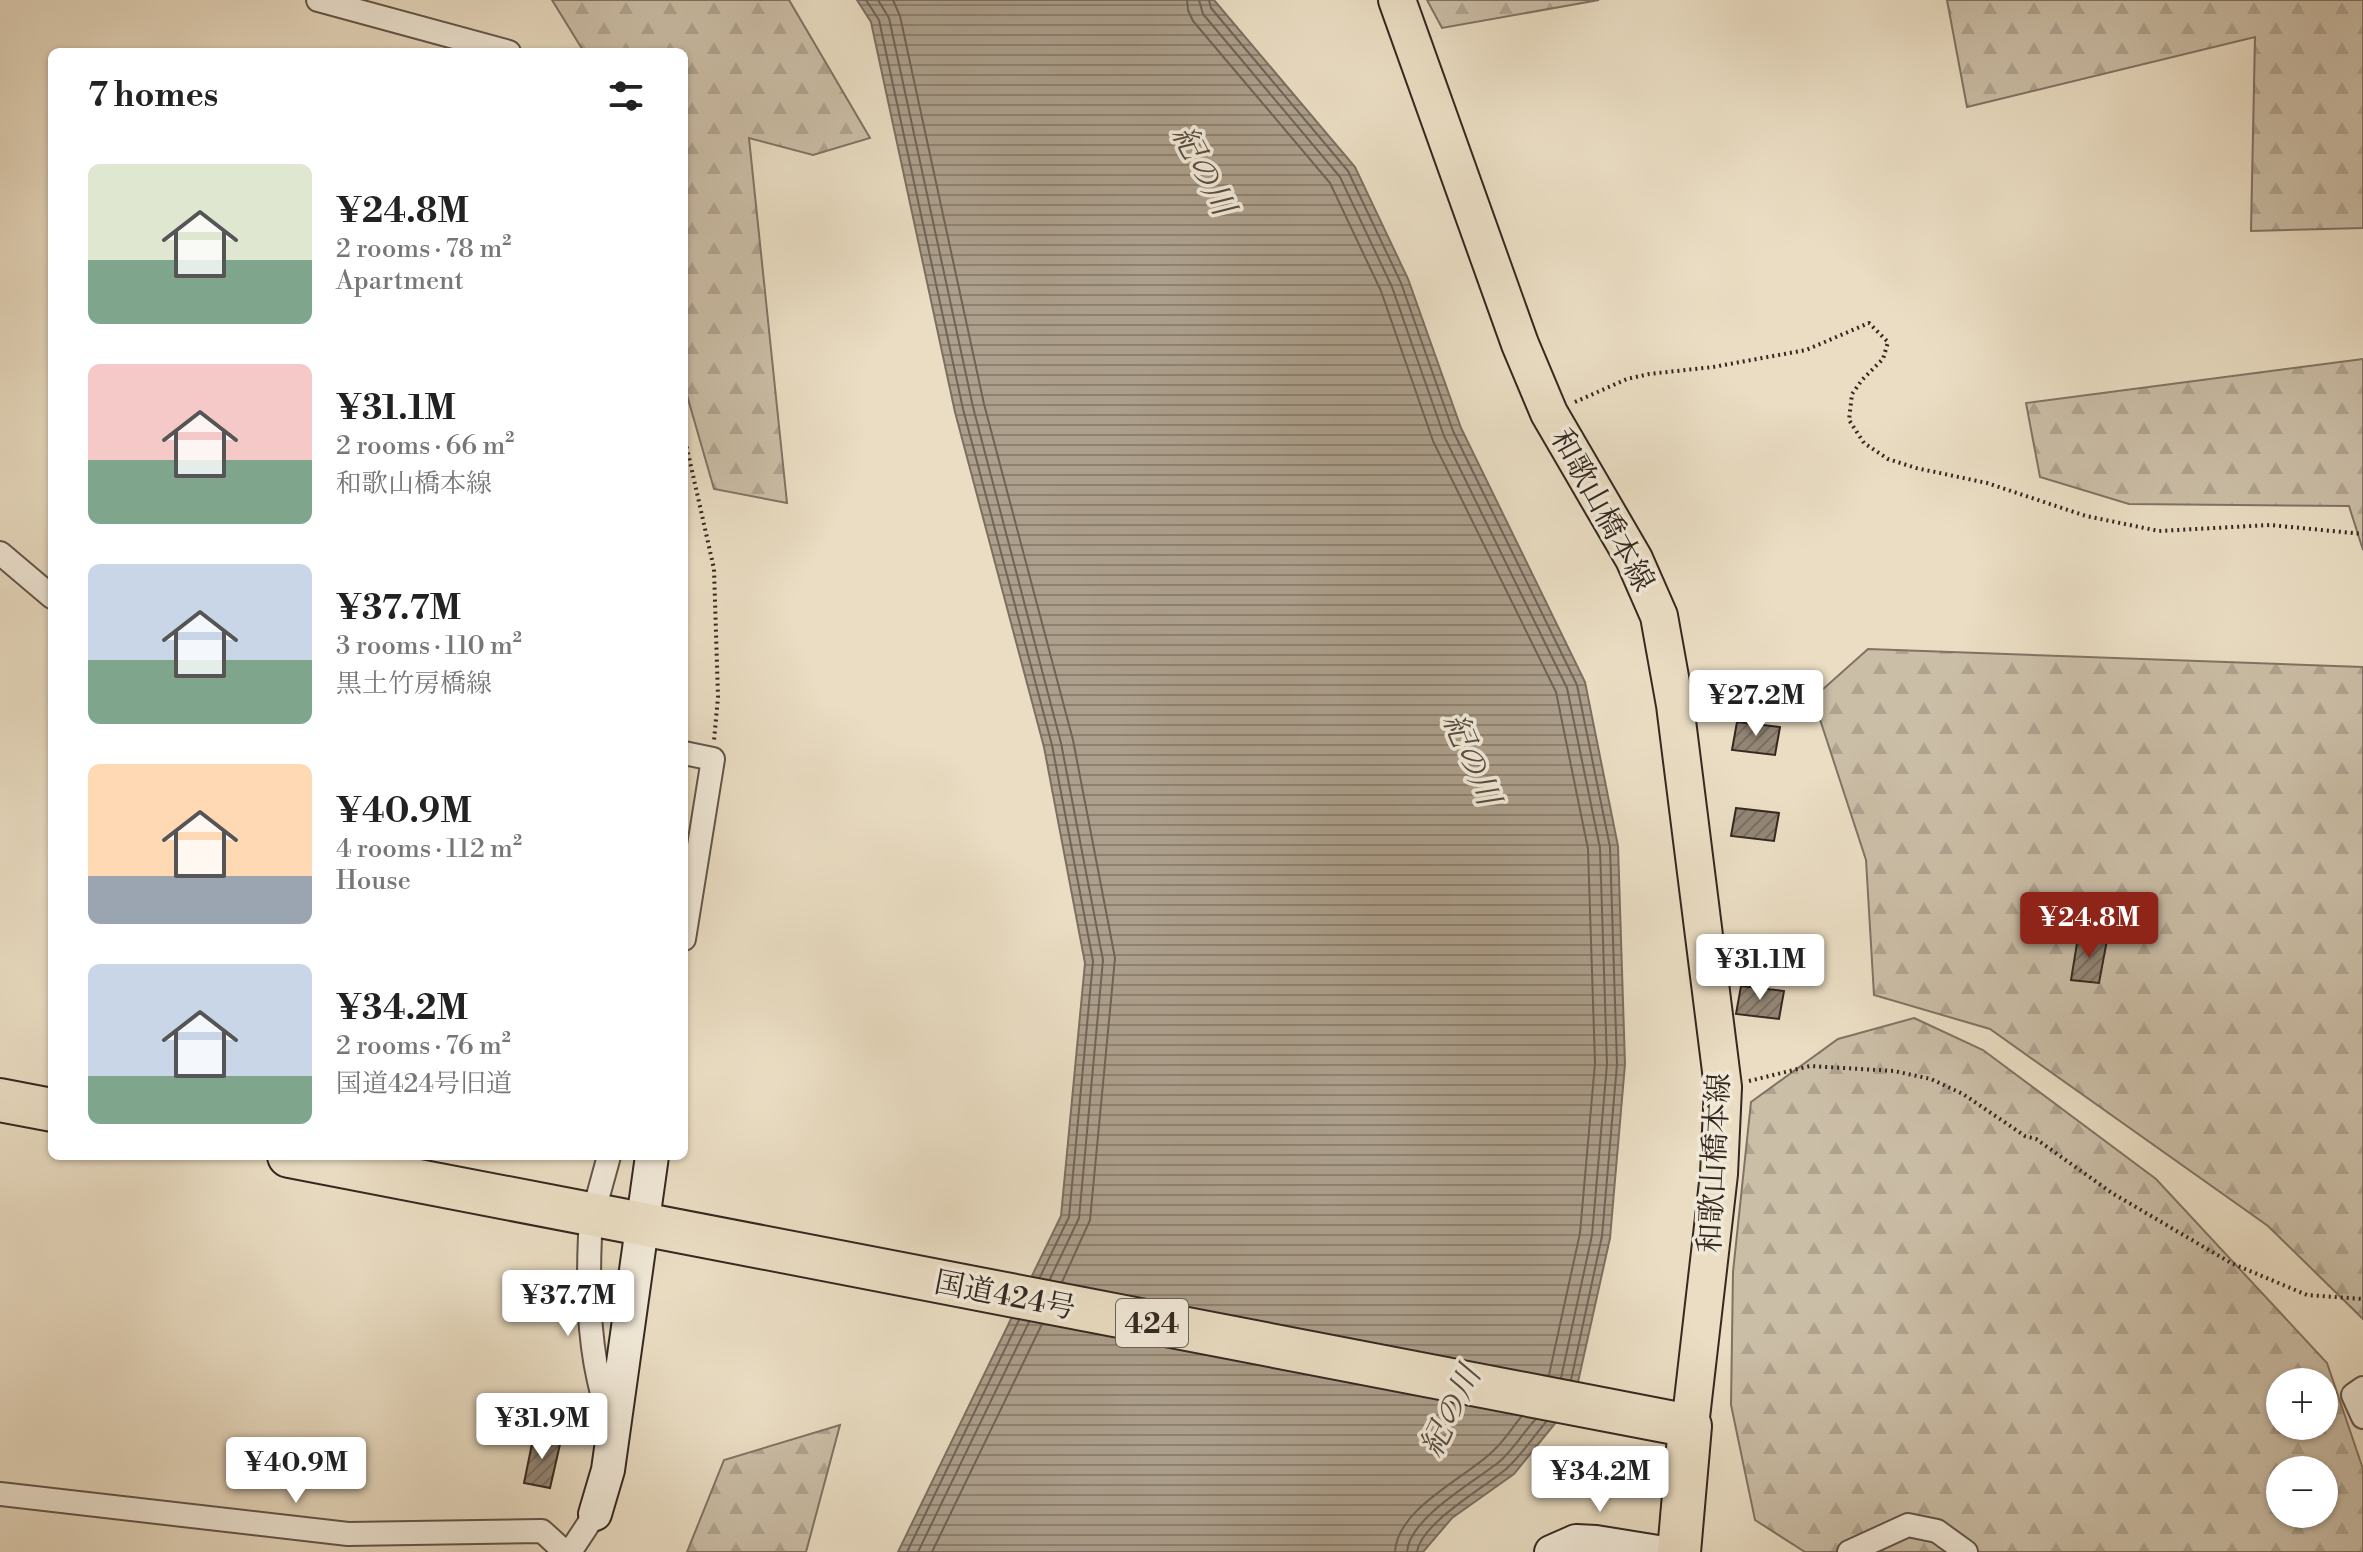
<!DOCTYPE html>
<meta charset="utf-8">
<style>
body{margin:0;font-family:"Libre Bodoni","Noto Serif JP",serif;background:#f2f2f2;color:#222;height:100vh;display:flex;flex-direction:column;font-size:30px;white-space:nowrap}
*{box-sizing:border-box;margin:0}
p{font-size:26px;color:#767676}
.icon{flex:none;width:44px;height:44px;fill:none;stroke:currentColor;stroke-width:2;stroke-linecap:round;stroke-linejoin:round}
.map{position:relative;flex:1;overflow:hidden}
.side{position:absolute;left:48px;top:48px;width:640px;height:1112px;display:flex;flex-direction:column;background:#fff;border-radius:12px;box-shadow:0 2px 6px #0004}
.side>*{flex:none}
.buttons{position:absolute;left:2266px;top:1368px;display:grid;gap:16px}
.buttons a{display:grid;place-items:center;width:72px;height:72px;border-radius:50%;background:#fff;box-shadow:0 2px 6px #0004;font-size:40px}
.price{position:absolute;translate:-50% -68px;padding:0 18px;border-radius:8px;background:#fff;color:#222;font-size:26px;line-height:52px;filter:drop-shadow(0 2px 4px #0008)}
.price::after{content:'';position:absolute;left:50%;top:48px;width:24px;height:18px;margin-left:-12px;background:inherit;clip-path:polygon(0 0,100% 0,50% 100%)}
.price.selected{background:#8f2418;color:#fff}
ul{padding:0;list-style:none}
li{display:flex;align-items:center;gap:24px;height:200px;padding:0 40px}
li span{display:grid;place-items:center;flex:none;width:224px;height:160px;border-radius:12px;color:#555}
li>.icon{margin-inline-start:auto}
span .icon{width:96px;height:96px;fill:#fffc;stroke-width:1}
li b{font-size:34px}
h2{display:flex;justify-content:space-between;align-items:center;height:96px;padding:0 40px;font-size:34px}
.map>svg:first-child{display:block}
</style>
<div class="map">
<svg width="2363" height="1552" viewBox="0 0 2363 1552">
<defs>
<pattern id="forest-firs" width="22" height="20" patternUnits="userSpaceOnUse" patternTransform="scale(2)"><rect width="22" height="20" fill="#cbbea7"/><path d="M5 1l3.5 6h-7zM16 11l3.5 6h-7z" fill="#afa38f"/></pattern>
<pattern id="water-rules" width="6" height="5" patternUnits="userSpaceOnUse" patternTransform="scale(2)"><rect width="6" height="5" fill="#ac9f8c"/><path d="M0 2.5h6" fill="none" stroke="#8d8272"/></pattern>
<pattern id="building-hatch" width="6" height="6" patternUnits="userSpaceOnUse" patternTransform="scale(2)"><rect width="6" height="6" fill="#938675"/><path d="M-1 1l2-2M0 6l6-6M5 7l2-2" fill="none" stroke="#796e60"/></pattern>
</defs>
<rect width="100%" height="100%" fill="#eaddc3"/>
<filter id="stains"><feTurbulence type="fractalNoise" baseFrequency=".0025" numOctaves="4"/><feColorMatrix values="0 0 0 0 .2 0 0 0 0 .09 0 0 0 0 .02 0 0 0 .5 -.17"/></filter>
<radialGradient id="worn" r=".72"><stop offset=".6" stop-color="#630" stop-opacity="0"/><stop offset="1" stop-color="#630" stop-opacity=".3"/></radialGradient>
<!-- forest -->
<g fill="url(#forest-firs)" stroke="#807364" stroke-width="2" fill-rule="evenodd">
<path d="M552 0H789L870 138 813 155 749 138 787 503 714 489 684 385V52H584Z"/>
<path d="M1427 0H1599L1442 28Z"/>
<path d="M1947 0H2363V228L2251 231 2255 37 1967 107Z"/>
<path d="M2363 359V550L2349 506 2129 504 2040 477 2026 403Z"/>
<path d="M1868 649 2363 667V1319L2268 1226 1990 1029 1874 995 1866 860 1813 698Z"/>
<path d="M1914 1018 1983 1050 2156 1179 2327 1363 2363 1469V1552H1805L1755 1520 1731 1405 1733 1272 1751 1102 1838 1039ZM2280 1382H2324V1426H2280ZM2280 1470H2324V1514H2280Z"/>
<path d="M840 1425 806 1552H687L724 1460Z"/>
</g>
<!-- water -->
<path fill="url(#water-rules)" stroke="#7c6f61" stroke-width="2" d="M857 0H1214L1355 167 1408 279 1461 428 1585 682 1618 846 1625 1064 1610 1238 1574 1400 1514 1474 1452 1518 1423 1552H898L1061 1216 1085 963 1044 747 955 412 871 22Z"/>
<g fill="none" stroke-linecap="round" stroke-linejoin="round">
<!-- shore -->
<g stroke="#706456" stroke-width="2">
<path d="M866 0 879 20 963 409 1052 745 1093 961 1069 1217 1040 1277"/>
<path d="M878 0 889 18 973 407 1061 743 1103 960 1079 1218 1050 1279"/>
<path d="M893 0 900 16 984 404 1073 740 1115 958 1090 1220 1062 1282"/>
<path d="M1187 0 1188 10 1193 21 1330 183 1381 291 1433 441 1556 692 1588 849 1595 1063 1580 1233 1549 1375"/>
<path d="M1199 0 1203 14 1340 177 1392 287 1444 436 1567 688 1600 848 1607 1064 1592 1235 1561 1378"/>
<path d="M1209 0 1211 8 1348 171 1401 283 1453 431 1577 685 1610 847 1617 1064 1602 1236 1571 1380"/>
<path d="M907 1552 1019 1320"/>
<path d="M918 1552 1029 1322"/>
<path d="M932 1552 1042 1324"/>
<path d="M1395 1552C1397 1508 1466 1478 1493 1451 1504 1441 1512 1428 1521 1417"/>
<path d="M1407 1552C1409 1518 1474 1482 1499 1462 1512 1451 1523 1433 1535 1420"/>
<path d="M1417 1552C1421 1523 1484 1488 1506 1469 1521 1456 1533 1437 1546 1422"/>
</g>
</g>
<!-- building -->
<g fill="url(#building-hatch)" stroke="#342821" stroke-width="2">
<path d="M1737 722 1780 727 1775 755 1732 750Z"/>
<path d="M1736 808 1779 813 1774 841 1731 836Z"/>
<path d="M2078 937 2107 940 2099 983 2071 980Z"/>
<path d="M1741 986 1784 991 1779 1019 1736 1014Z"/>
<path d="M534 1434 561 1440 550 1488 524 1483Z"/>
</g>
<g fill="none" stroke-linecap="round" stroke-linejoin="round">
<!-- street casing -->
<g stroke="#62554a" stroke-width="26">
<g id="street">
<path d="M318 0 509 52"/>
<path d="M0 553 52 597"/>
<path d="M684 753 713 759 684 939"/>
<path d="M598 1196 609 1156"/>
<path d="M590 1235C588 1285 588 1332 599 1381 603 1396 604 1410 614 1422"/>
<path d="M2363 1388 2353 1395 2363 1417"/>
<path d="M0 1494 348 1534 542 1531 565 1552"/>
<path d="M570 1552 595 1514"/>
<path d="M1849 1552 1908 1525 1937 1531 1966 1552"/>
</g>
</g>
<!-- secondary casing -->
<g stroke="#342821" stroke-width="36">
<g id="secondary">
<path d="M595 1514 608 1470 652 1156"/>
<path d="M1551 1552 1576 1541 1596 1542 1658 1552"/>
</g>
</g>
<!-- primary casing -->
<g stroke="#342821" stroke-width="40">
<path id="primary" d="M1397 0 1520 344 1549 413 1634 559 1659 616 1675 705 1723 1087 1719 1174 1690 1426"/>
</g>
<!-- highway casing -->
<g stroke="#342821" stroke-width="46">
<g id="highway">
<path d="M0 1100 52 1110"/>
<path d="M289 1156 1690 1426 1679 1552"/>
</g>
</g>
<!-- path -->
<g stroke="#342821" stroke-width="4" stroke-dasharray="2 4" stroke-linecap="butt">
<path d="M1575 402 1627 379 1649 374 1713 367 1806 350 1869 323 1888 342 1883 359 1862 380 1852 394 1849 420 1864 443 1888 459 1916 468 1987 483 2086 516 2159 531 2270 525 2363 534"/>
<path d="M684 435 714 569 718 697 714 741"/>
<path d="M1749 1081 1810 1066 1894 1071 1931 1079 1963 1094 2025 1136 2036 1139 2112 1193 2231 1263 2307 1295 2363 1299"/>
</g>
<!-- street -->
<use href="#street" stroke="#f1e9d8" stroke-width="22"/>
<!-- secondary -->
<use href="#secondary" stroke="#f1e9d8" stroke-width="32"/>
<!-- primary -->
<use href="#primary" stroke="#eaddc3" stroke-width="36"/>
<!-- highway -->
<use href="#highway" stroke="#eaddc3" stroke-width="42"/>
</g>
<g text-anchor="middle" stroke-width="7" stroke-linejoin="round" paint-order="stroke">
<!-- shield labels -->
<rect fill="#f1e9d8" stroke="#6d6258" stroke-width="2" x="1116" y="1299" width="72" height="48" rx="6"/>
<g font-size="28" font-weight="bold" fill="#342821">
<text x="1152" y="1333">424</text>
</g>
<!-- street labels -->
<g font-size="30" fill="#342821" stroke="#f1e9d8">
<text transform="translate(1603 510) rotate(61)" y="10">和歌山橋本線</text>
<text transform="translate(1714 1163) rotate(-87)" y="10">和歌山橋本線</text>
<text transform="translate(1005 1295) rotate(11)" y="10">国道424号</text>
</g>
<!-- water labels -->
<g font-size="32" font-style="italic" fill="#584c41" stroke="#f1e9d8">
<text transform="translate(1204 170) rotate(62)" y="11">紀の川</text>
<text transform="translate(1472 759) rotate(67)" y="11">紀の川</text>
<text transform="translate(1450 1411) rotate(-64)" y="11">紀の川</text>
</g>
</g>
<rect width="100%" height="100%" filter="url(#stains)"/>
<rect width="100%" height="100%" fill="url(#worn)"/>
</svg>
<div class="buttons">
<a>+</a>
<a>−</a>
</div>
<b class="price" style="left:1756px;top:738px">¥27.2M</b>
<b class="price selected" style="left:2089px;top:960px">¥24.8M</b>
<b class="price" style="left:1760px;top:1002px">¥31.1M</b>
<b class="price" style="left:568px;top:1338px">¥37.7M</b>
<b class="price" style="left:542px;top:1461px">¥31.9M</b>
<b class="price" style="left:296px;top:1505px">¥40.9M</b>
<b class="price" style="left:1600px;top:1514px">¥34.2M</b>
<section class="side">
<h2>7 homes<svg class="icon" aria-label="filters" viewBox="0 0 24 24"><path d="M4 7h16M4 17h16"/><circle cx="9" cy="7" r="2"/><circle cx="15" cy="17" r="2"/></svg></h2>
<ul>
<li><span style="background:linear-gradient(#dfe7d0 60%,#7fa58c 0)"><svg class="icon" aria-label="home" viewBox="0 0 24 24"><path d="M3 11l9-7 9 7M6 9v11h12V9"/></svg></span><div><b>¥24.8M</b><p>2 rooms · 78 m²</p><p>Apartment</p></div></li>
<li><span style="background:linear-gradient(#f6c9c9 60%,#7fa58c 0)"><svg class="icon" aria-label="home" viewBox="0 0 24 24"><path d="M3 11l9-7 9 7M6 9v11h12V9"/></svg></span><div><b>¥31.1M</b><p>2 rooms · 66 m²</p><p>和歌山橋本線</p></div></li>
<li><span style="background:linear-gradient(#c9d6e8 60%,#7fa58c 0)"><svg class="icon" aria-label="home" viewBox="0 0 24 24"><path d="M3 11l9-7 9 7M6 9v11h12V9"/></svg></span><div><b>¥37.7M</b><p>3 rooms · 110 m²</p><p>黒土竹房橋線</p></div></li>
<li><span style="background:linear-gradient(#ffd9b3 70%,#9aa5b1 0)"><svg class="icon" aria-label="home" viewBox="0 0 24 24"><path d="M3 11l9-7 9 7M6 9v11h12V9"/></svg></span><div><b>¥40.9M</b><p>4 rooms · 112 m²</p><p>House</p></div></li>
<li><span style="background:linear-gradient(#c9d6e8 70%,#7fa58c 0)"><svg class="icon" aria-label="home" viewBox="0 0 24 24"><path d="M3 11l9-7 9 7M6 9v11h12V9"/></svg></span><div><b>¥34.2M</b><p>2 rooms · 76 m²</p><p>国道424号旧道</p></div></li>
</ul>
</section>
</div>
